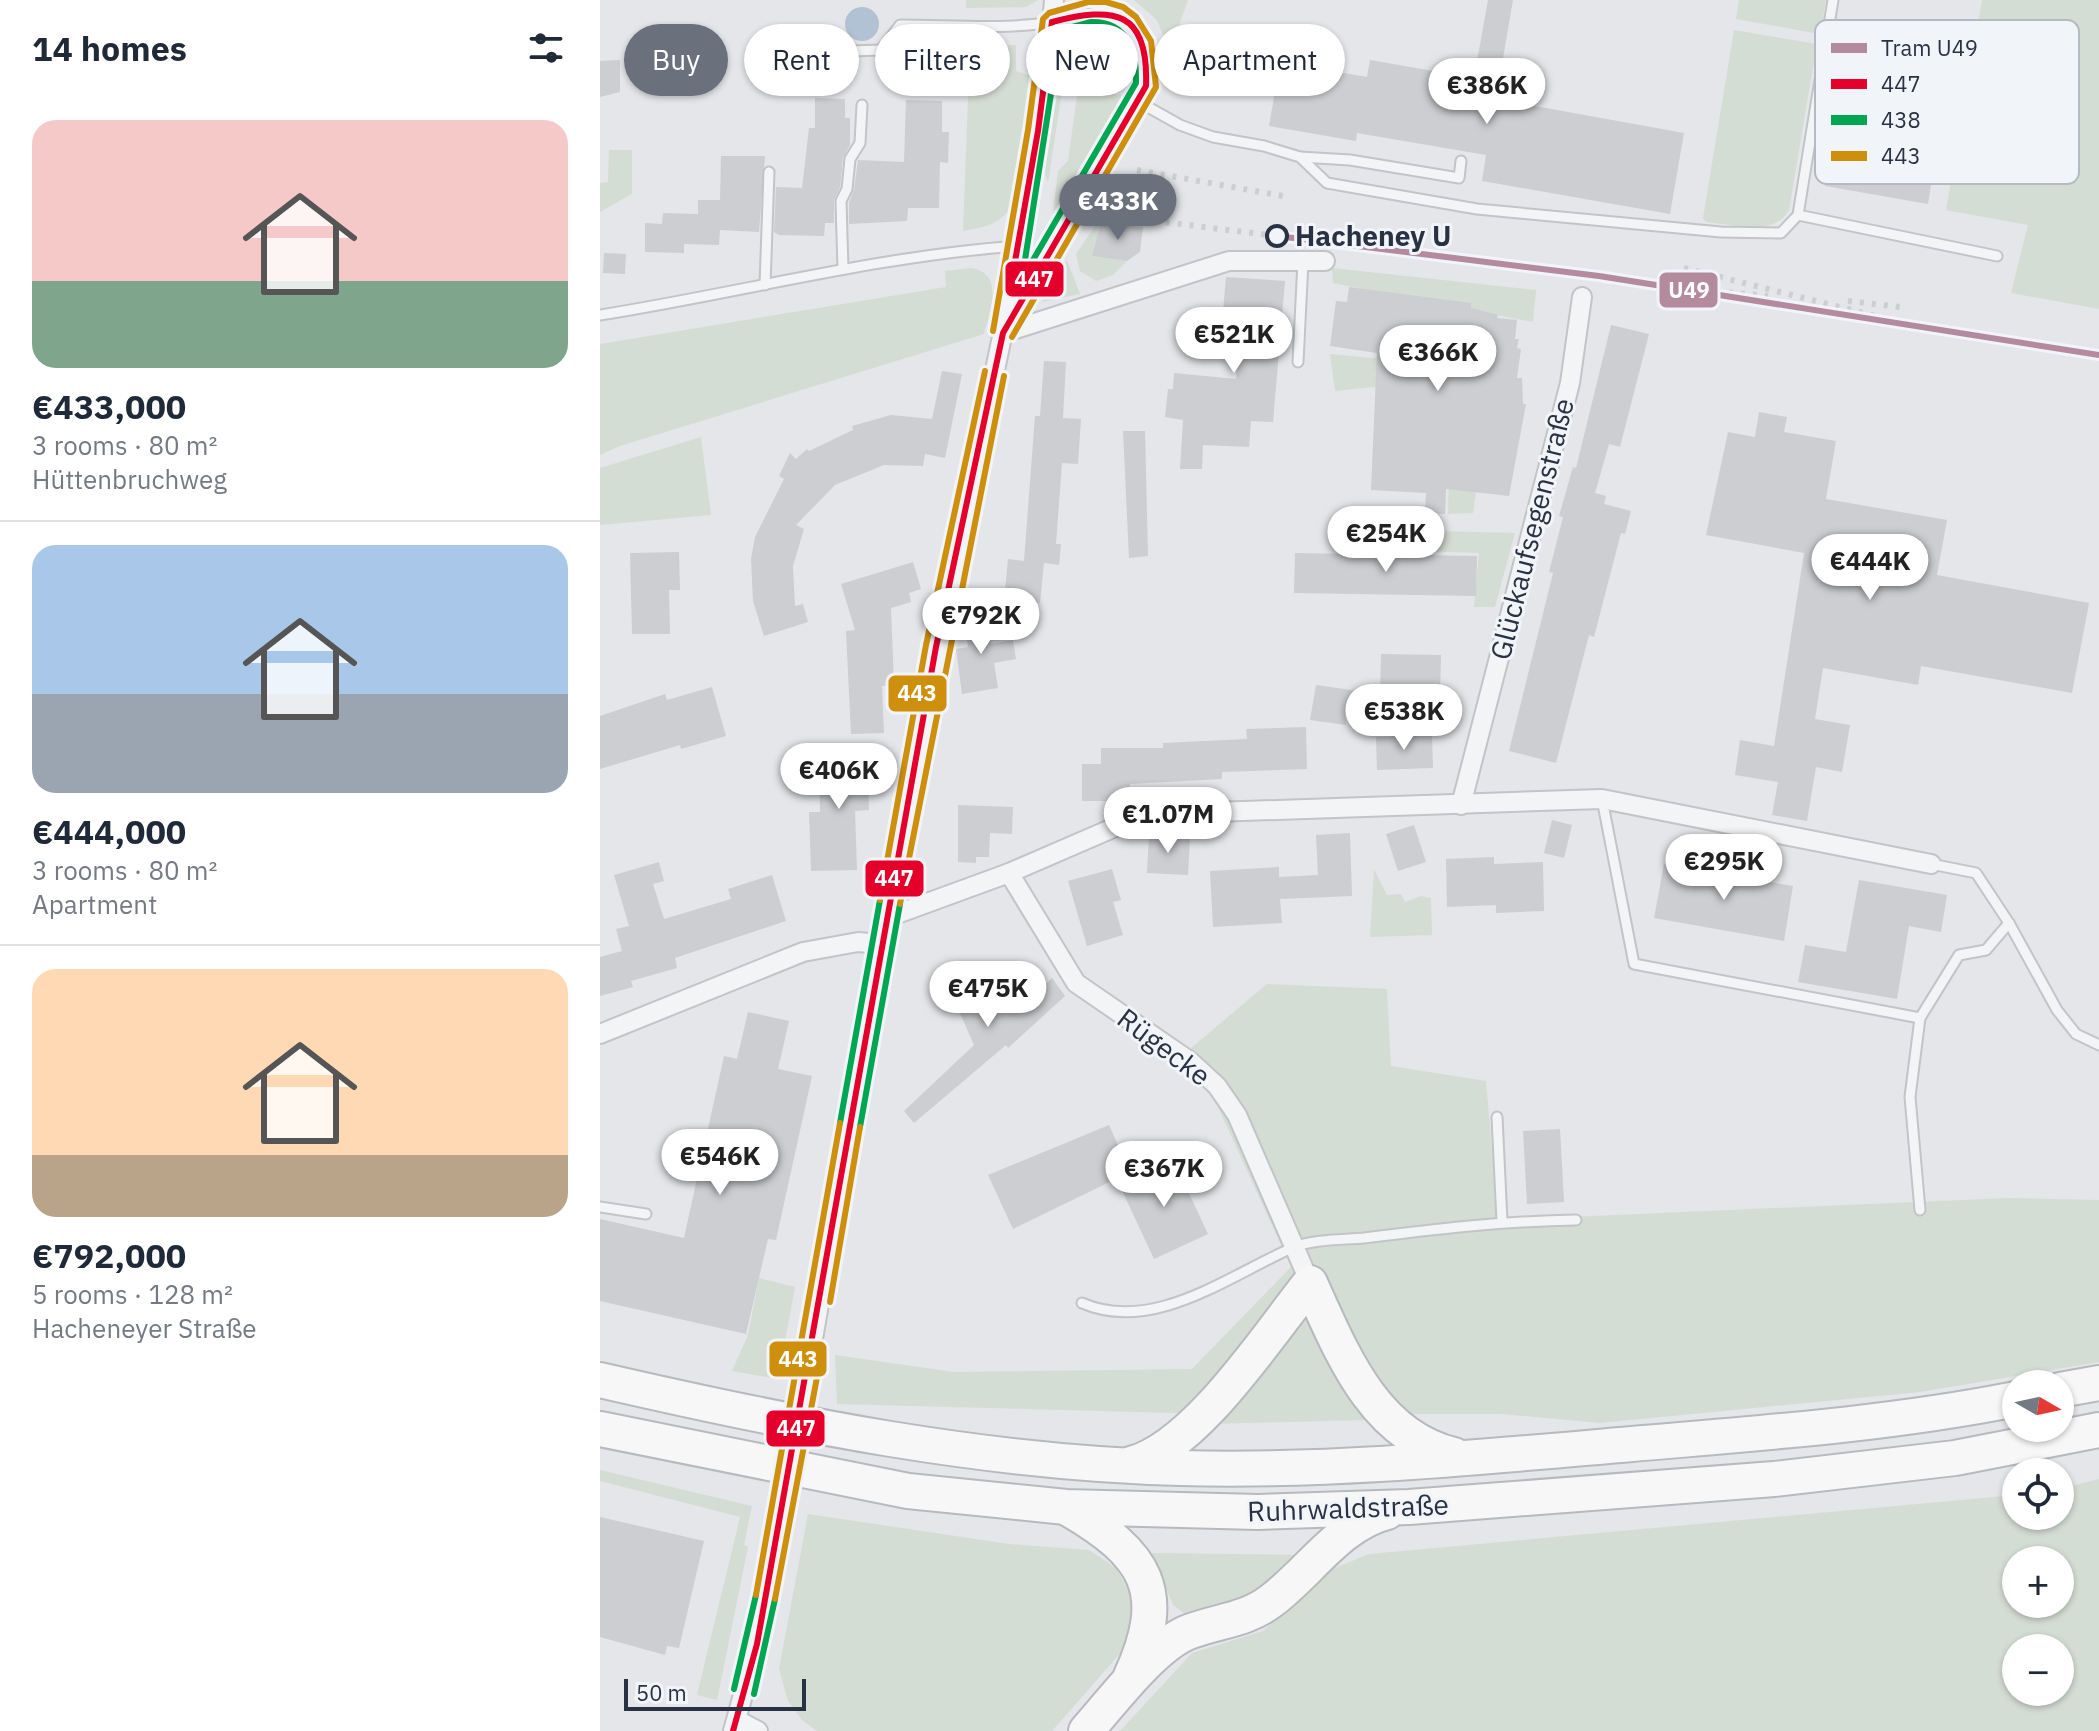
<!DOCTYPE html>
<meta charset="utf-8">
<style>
body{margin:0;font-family:"IBM Plex Sans",sans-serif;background:#f6f6f7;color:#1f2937;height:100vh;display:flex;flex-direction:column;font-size:30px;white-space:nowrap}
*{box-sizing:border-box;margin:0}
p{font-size:26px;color:#747a83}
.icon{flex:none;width:44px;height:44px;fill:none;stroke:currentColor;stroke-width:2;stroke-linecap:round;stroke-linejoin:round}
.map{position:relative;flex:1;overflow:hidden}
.drawer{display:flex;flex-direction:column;background:#fff;width:600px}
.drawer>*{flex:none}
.banner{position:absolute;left:24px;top:24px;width:760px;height:72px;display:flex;gap:16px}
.needle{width:52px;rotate:99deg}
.fabs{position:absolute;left:1402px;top:1370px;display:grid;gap:16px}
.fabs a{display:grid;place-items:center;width:72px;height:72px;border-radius:50%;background:#fff;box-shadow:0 2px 6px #0004;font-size:40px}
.scale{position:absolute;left:24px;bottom:20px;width:182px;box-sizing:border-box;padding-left:8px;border:4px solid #293243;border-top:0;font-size:22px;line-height:28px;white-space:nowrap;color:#293243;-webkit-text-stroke:6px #f1f4f8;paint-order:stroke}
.price{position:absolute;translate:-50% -68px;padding:0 18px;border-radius:28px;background:#fff;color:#222;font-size:26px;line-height:52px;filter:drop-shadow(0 2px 4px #0008)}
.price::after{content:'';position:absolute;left:50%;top:48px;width:24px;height:18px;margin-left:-12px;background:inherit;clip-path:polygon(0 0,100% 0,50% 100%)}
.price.active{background:#6a717d;color:#fff}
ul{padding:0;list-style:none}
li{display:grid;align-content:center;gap:16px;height:424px;padding:0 32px}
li+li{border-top:2px solid #e0e1e3}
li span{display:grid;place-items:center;height:248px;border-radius:24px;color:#555}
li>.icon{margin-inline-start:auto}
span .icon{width:144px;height:144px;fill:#fffc;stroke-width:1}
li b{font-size:34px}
h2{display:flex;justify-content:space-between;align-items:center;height:96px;padding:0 32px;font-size:34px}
.tag{padding:0 28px;border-radius:36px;background:#fff;box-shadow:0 2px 6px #0004;font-size:28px;line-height:72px}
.tag.active{background:#6a717d;color:#fff}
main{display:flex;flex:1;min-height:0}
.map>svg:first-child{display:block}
</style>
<main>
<section class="drawer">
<h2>14 homes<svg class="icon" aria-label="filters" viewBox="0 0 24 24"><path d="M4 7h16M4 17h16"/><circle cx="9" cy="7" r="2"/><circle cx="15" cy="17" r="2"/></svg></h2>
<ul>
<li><span style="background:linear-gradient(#f6c9c9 65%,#7fa58c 0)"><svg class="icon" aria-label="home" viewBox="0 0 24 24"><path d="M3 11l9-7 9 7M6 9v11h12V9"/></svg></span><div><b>€433,000</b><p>3 rooms · 80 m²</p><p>Hüttenbruchweg</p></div></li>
<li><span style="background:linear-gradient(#a9c7e8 60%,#9aa5b1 0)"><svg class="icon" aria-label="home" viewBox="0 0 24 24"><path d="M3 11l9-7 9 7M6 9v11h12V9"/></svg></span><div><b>€444,000</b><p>3 rooms · 80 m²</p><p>Apartment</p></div></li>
<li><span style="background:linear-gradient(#ffd9b3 75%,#b9a48a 0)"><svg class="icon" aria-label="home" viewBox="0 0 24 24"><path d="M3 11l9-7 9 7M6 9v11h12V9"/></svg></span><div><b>€792,000</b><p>5 rooms · 128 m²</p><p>Hacheneyer Straße</p></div></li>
</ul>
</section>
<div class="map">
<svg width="1499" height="1731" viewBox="0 0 1499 1731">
<rect width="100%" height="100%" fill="#e4e6e9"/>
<!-- green -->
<g fill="#d4ddd4" fill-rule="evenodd">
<path d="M366 0H438L426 7 366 8Z"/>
<path d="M534 0H588L573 42 567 45 557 20Z"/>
<path d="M1139 0H1226L1220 34 1136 19Z"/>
<path d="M1382 0H1499V309L1411 293 1428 225 1346 210Z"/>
<path d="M498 28 522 40 494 38 487 91 528 96 453 214 458 171 468 161 486 31Z"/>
<path d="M1134 30 1217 44 1189 210C1175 237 1131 224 1106 222L1103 218Z"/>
<path d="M370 45H416V71L434 77 416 197C404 224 390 226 363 231Z"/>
<path d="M468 51 448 183 444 171 459 69Z"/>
<path d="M9 150H32V194L0 212V183L8 182Z"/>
<path d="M508 207 528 209 526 226 501 223 493 256 527 261 513 275 496 281 480 271 476 254Z"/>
<path d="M467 260 480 294 443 302 444 291Z"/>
<path d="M371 268C405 273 390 311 384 334L20 446 0 455V344L346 287 345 271Z"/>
<path d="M732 268 936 290 933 322 733 283Z"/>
<path d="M852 353 876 491 873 513 848 514Z"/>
<path d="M730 354 783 359 784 386 735 391Z"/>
<path d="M101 437 111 515 0 525V468Z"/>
<path d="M793 530 915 533 895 607H874L879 553 789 550Z"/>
<path d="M774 869 787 895 801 894 805 902 821 896 831 898 832 935 770 937Z"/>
<path d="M667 984 787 989 791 1066 886 1081 898 1220 1408 1198 1499 1200V1362L1320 1392 1000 1423 901 1414H764L766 1420 607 1424 614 1414 237 1404 235 1355 354 1372 592 1369 691 1267 591 1048Z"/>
<path d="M159 1278 195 1287 178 1379 132 1371 148 1335Z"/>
<path d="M0 1470 152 1506 144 1545 148 1547 117 1700 97 1695 140 1517 0 1481Z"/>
<path d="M1499 1479V1731H520L592 1653 663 1631 735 1568 769 1554 1416 1495V1516H1460V1489ZM1416 1560H1460V1604H1416ZM1416 1648H1460V1692H1416Z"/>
<path d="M208 1514 409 1544 489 1550 516 1568 529 1592 533 1622 524 1649 452 1731H217L202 1720 188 1701 179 1669Z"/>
<path d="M552 1553 704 1555 654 1603 586 1615 573 1605Z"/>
</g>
<!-- water -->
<circle fill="#b1c2d5" cx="262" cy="24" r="17"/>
<!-- building -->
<g fill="#ccced1">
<path d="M888 0H913L896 99 1084 133 1070 214 882 181 886 155 757 133 756 141 669 126 680 62 767 77 770 60 874 78Z"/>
<path d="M494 38 516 41 509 94 487 91Z"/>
<path d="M20 60V92L0 97V61Z"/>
<path d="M1241 96 1342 115 1328 204 1225 186Z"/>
<path d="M215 98 245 99V118H250V145L243 158 240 187 234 200V223H225L224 236 179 235 174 232 176 187 202 188 209 128H215Z"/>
<path d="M306 100 342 101V132H349L348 163 340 162 339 208H308L307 221 249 224V203L254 190 258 160 304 162Z"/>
<path d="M121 156H165L159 232 120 230 119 245 84 244V253L45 252V223L62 224 63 213 98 214V200H120Z"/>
<path d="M501 223 543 227 540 252 527 261 492 256Z"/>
<path d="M4 253 26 254 25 274 3 273Z"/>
<path d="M626 277 685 281 673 422 651 421 649 447 603 445 602 469H580L583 420 565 417 568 389H573L574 373 636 379 639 323 622 322Z"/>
<path d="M749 287 871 303V308L898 315 897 318 917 320 915 339H919L917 348 921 349 917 378H922L923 404H926L909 496 846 489 845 514 825 513 826 493 771 490 777 353 730 346 736 301 747 302Z"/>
<path d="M1011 325 1049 334 1020 447 1009 444 995 493 1006 496 1004 504 1031 511 1025 534 1021 533 994 637 989 635 956 763 909 751 953 573 949 572 963 517 959 516 973 467 976 468Z"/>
<path d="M444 361 466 362 463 418 481 419 478 464 462 463 456 544H461L459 565 444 563 440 603 404 600 408 559 424 561 435 416H440Z"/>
<path d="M342 371 362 374 345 458 325 454 323 466 284 465 235 485 196 525 204 529 193 566 195 606 203 604 208 622 164 636 153 601 151 559 155 537 184 479 179 476 190 453 196 459 207 449 209 451 253 430 252 426 291 415 332 419Z"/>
<path d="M1159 412 1187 417 1184 432 1236 441 1226 499 1347 520 1337 575 1489 603 1472 693 1321 666 1318 685 1223 668 1215 719 1250 725 1242 772 1216 767 1207 821 1172 815 1178 782 1135 775 1140 740 1174 746 1204 553 1106 535 1128 432 1155 437Z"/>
<path d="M523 431H545L548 556 529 558Z"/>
<path d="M79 552 80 590H69L70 634H32L30 553Z"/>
<path d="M695 553 877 556 876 596 694 593Z"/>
<path d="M313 562 321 589 309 593 311 602 291 608 294 685 282 686 284 733 251 734 246 631 255 630 241 584Z"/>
<path d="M386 612 391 644 413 640 416 659 394 663 398 688 362 694 356 649 368 647 363 615Z"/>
<path d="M781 654 841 655 840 696 780 695Z"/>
<path d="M716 685 758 691 755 712 745 714 746 725 710 720Z"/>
<path d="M112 687 126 736 81 749 80 745 0 769V716L65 694 67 700Z"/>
<path d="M706 727 707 769 622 772V779L530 784V801H482V764H501V748H563V743L647 739 646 729Z"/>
<path d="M832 735 833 768 777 770 776 737Z"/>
<path d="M267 749 269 810 255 811 257 870 211 871 209 812H220L219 759 238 758V753Z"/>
<path d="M358 805 413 807 412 834 390 833 389 857H376V863L358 862Z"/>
<path d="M952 820 972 825 964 858 944 853Z"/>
<path d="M814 825 826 862 798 871 786 834Z"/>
<path d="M750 833 752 896 680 899 682 923 613 927 610 871 679 867V877L718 875 716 835Z"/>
<path d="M549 835 590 838 588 875 547 873Z"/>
<path d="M894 857V864L943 862 944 911 896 913V905L847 907 846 859Z"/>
<path d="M59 862 64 881 53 884 64 919 131 899 128 889 172 875 186 921 75 958 77 968 31 981 33 987 0 996V957L22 951 16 929 29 926 14 875Z"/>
<path d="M1064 864 1193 886 1184 941 1054 918Z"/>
<path d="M512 869 521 900 513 902 523 935 487 946 468 881Z"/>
<path d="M1259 880 1347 895 1341 932 1309 926 1297 999 1198 982 1205 945 1246 952Z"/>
<path d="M410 968 423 1005 452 978 465 996 408 1048 406 1045 314 1123 304 1111 374 1045 351 993Z"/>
<path d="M148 1012 189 1021 178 1069 212 1076 176 1240 168 1239 146 1334 0 1301V1219L84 1238 124 1056 137 1059Z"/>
<path d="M509 1125 530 1172 413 1229 388 1175Z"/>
<path d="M960 1129 964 1202 927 1204 923 1131Z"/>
<path d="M573 1159 608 1234 554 1259 519 1184Z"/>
<path d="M0 1517 104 1541 79 1648 67 1646 65 1655 0 1637Z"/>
</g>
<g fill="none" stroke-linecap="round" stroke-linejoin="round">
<!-- lane casing -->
<g stroke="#c2c4c7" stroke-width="13">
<g id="lane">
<path d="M220 52 281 50 300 25C350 25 404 30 453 22 475 19 496 6 518 16 551 33 552 73 539 102L412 316"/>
<path d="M1221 70 1347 94"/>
<path d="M539 102 580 125 613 137 664 146 700 157 727 183 877 209 1121 232 1181 233 1198 215 1233 0"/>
<path d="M700 157 750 160 859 178 861 161"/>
<path d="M1198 215 1397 256"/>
<path d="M243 269 241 201 247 189 250 159 260 143 262 105"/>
<path d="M165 285 169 172"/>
<path d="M0 315C139 293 277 256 418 246"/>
<path d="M698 362 703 261"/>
<path d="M1002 799 1034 964 1320 1018 1310 1097 1320 1210"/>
<path d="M1409 923 1457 1010 1476 1034 1499 1045"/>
<path d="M1320 1018 1359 955 1386 950 1409 923 1376 873 1331 864"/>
<path d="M897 1117 902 1221"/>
<path d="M0 1207 46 1214"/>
<path d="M482 1303C553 1334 628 1276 692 1248 712 1239 742 1240 764 1238 835 1229 904 1221 976 1220"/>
</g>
</g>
<!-- street casing -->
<g stroke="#c2c4c7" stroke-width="22">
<g id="street">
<path d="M403 333 629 261H725"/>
<path d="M861 805 970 383 982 297"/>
<path d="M409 873 476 983 591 1062 617 1086 637 1115 710 1283"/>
<path d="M286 918 409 873 520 825 555 814 1002 799 1331 864"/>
<path d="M0 1034 203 952 258 942 282 944"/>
<path d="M213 1339C253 1108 291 876 336 645 379 431 437 218 454 0"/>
<path d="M137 1720 158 1731"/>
<path d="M133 1731 157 1644 174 1550"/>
</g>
</g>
<!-- highway casing -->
<g stroke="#b6b9be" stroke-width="38">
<g id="highway">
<path d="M0 1380C191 1424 384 1463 581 1468 731 1472 881 1457 1032 1444 1160 1433 1290 1424 1416 1399"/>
<path d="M1460 1390 1499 1383"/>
<path d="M0 1429 308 1491 466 1507 658 1512 809 1507 1174 1479 1355 1458 1499 1430"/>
<path d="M531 1464C596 1447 668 1335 710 1283 741 1351 773 1436 854 1455"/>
<path d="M469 1509C546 1554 570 1591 531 1676"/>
<path d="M486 1731C512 1702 551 1649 586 1633 615 1621 645 1621 671 1601 709 1573 739 1524 787 1512"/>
</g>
</g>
<!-- lane -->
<use href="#lane" stroke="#f3f4f6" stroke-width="9"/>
<!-- street -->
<use href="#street" stroke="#f3f4f6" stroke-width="18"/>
<!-- highway -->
<use href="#highway" stroke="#f7f7f7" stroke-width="34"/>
<!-- rail -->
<g stroke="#ccced1" stroke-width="6" stroke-dasharray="4 8" stroke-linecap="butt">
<path d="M537 170 683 196"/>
<path d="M530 218 677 236"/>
<path d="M1084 268 1300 322"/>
<path d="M1081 288 1168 296"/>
<path d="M1248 301 1300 307"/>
</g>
<!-- street-bridge casing -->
<g stroke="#c2c4c7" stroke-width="22" stroke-linecap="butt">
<path id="street-bridge" d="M174 1550 213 1339"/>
</g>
<!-- street-bridge -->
<use href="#street-bridge" stroke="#f3f4f6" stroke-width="18"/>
<!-- bus-1 casing -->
<g stroke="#f1f4f8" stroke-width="12">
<g id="bus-1">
<path d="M414 267 438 131 452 22"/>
<path d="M133 1731 157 1644 336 647 403 333 546 86C549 10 514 6 452 22"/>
</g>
</g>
<!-- bus-2 casing -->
<g stroke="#f1f4f8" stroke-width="12">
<g id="bus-2">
<path d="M491 22C527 21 537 51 536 83L422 279 461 30Z"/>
<path d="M240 1123 280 900"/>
<path d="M260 1127 300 904"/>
<path d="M134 1689 156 1595"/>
<path d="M154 1694 175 1599"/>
</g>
</g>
<!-- bus-3 casing -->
<g stroke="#f1f4f8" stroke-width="12">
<g id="bus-3">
<path d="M393 331 428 130 443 19 449 13 488 2H506L523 7 536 17 551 41 556 87 412 337"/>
<path d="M280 900 326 645 385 371"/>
<path d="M300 904 404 376"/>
<path d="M230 1302 260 1127"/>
<path d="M156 1595 240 1123"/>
<path d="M175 1599 218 1372"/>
</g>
</g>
<!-- bus-1 -->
<use href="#bus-1" stroke="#e4002b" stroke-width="6"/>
<!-- bus-2 -->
<use href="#bus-2" stroke="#00a651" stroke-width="6"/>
<!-- bus-3 -->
<use href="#bus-3" stroke="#ce8f0d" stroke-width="6"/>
<!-- tram-1 casing -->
<g stroke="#f1f4f8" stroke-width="12">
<path id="tram-1" d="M677 236 999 276 1499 355"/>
</g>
<!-- tram-1 -->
<use href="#tram-1" stroke="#b48a9d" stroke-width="6"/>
</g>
<!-- markers -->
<circle fill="#f1f4f8" stroke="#293243" stroke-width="4" cx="677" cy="236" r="10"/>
<g text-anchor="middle" stroke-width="6" stroke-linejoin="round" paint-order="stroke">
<!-- stop labels -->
<g font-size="28" font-weight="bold" fill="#293243" stroke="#f1f4f8" text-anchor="start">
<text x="695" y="246">Hacheney U</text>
</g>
<!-- street labels -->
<g font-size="28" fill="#293243" stroke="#f1f4f8">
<text transform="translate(932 529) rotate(-76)" y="10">Glückaufsegenstraße</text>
<text transform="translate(564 1047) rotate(37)" y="10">Rügecke</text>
<text transform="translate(748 1508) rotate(-2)" y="10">Ruhrwaldstraße</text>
</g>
</g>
<!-- legend -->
<rect x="1215" y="20" width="264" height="164" rx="12" fill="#f1f4f8" stroke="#b5bac2" stroke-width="2"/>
<rect x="1231" y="43" width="36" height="10" fill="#b48a9d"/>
<rect x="1231" y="79" width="36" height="10" fill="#e4002b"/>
<rect x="1231" y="115" width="36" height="10" fill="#00a651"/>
<rect x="1231" y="151" width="36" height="10" fill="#ce8f0d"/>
<g font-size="22" fill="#293243">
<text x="1281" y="56">Tram U49</text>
<text x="1281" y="92">447</text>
<text x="1281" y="128">438</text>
<text x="1281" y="164">443</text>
</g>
<g stroke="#f1f4f8" stroke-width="3">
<rect x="404" y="260" width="61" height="38" rx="8" fill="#e4002b"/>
<rect x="1058" y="271" width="61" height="38" rx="8" fill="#b48a9d"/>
<rect x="287" y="674" width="61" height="39" rx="8" fill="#ce8f0d"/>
<rect x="264" y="859" width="61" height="39" rx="8" fill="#e4002b"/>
<rect x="168" y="1340" width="60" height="38" rx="8" fill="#ce8f0d"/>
<rect x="165" y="1409" width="61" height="39" rx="8" fill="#e4002b"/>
</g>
<g font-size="22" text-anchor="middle" font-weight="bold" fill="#fff">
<text x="434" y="287">447</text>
<text x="1089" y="298">U49</text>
<text x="317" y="701">443</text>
<text x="294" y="886">447</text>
<text x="198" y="1367">443</text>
<text x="196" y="1436">447</text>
</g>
</svg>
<div class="fabs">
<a><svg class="needle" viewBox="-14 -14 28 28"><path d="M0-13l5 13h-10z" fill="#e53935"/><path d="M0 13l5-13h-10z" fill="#747a83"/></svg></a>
<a><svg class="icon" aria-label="locate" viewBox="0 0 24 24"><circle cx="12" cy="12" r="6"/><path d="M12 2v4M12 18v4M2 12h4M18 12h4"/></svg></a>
<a>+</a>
<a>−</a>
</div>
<div class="scale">50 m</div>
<b class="price" style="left:887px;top:126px">€386K</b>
<b class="price active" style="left:518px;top:242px">€433K</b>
<b class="price" style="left:634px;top:375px">€521K</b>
<b class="price" style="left:838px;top:393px">€366K</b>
<b class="price" style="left:786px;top:574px">€254K</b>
<b class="price" style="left:1270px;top:602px">€444K</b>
<b class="price" style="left:381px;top:656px">€792K</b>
<b class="price" style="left:804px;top:752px">€538K</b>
<b class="price" style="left:239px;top:811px">€406K</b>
<b class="price" style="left:568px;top:855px">€1.07M</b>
<b class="price" style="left:1124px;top:902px">€295K</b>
<b class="price" style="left:388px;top:1029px">€475K</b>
<b class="price" style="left:120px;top:1197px">€546K</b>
<b class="price" style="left:564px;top:1209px">€367K</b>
<div class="banner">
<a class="tag active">Buy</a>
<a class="tag">Rent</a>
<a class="tag">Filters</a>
<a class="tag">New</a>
<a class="tag">Apartment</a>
</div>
</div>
</main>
